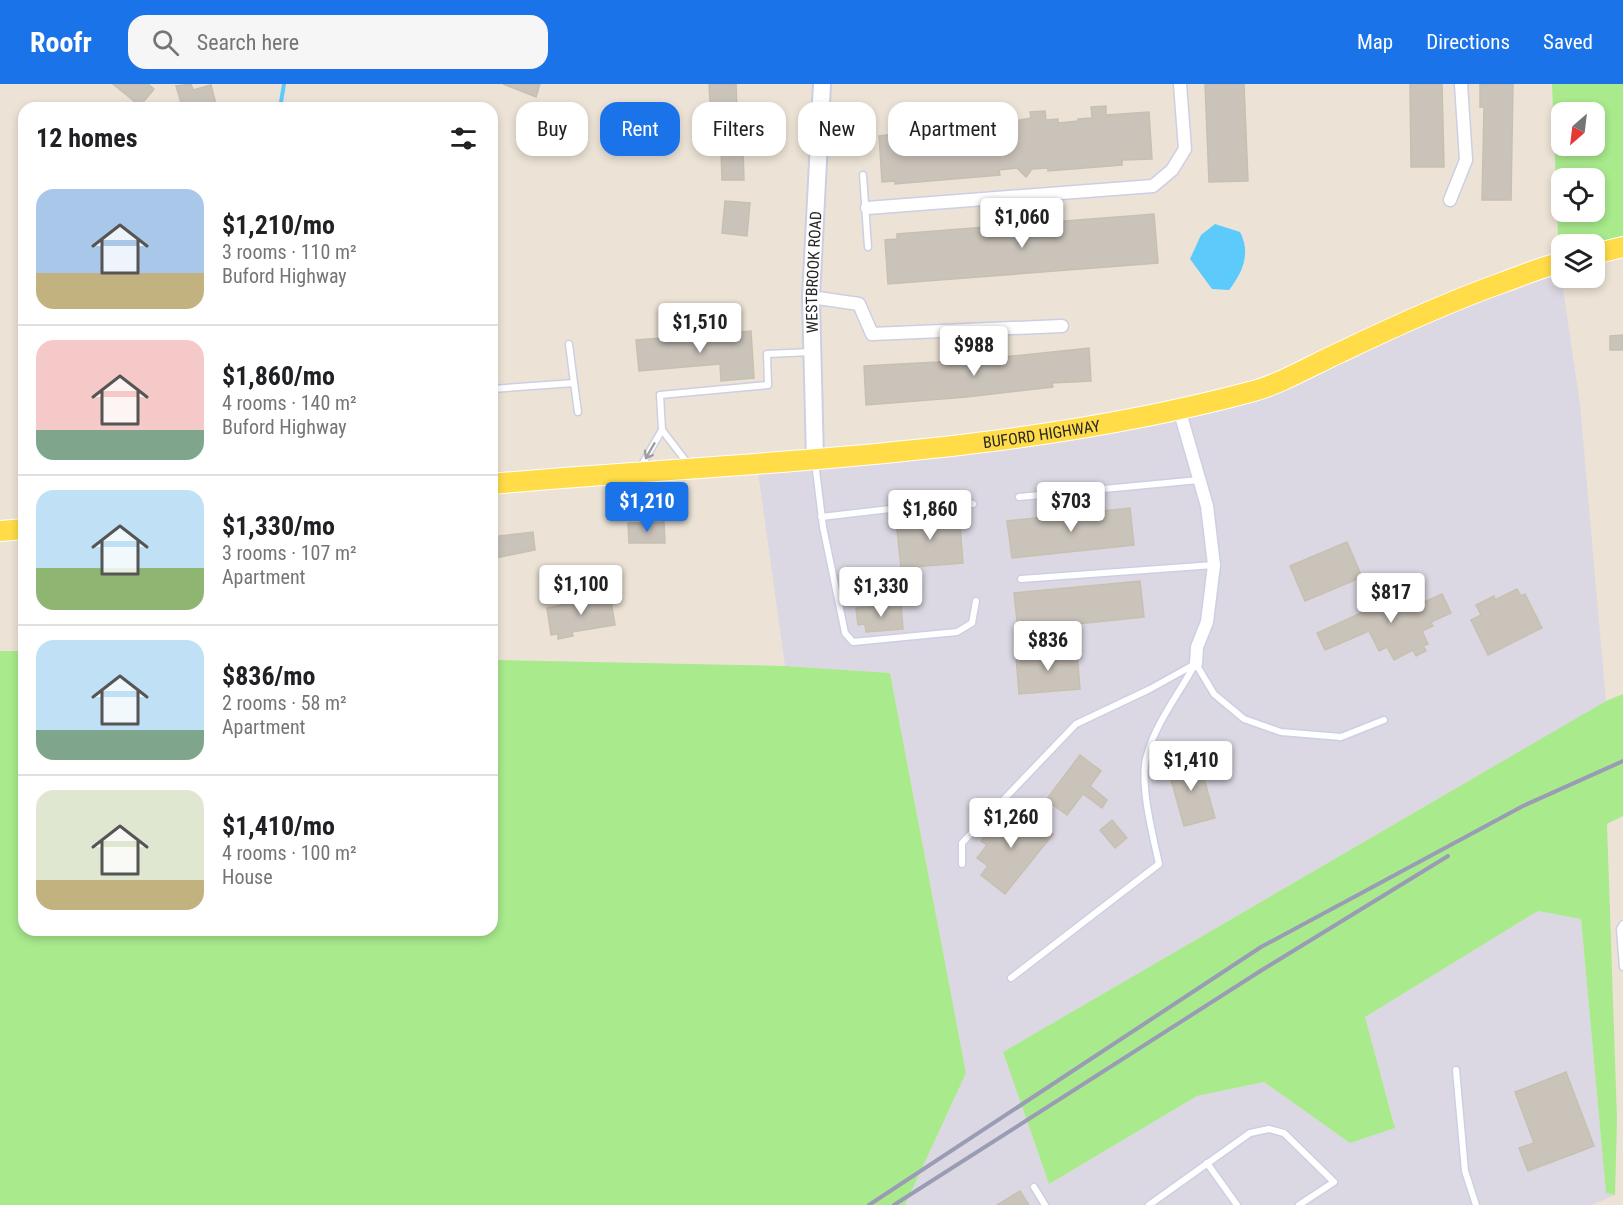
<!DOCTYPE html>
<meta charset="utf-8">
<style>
body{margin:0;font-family:"Roboto Condensed",sans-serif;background:#f6f6f6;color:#202124;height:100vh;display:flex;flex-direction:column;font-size:22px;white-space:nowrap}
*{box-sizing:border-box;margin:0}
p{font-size:20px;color:#757577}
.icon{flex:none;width:33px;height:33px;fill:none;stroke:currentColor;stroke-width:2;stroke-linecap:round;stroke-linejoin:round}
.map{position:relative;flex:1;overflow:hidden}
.sheet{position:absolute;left:18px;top:18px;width:480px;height:834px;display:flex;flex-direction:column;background:#fff;border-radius:18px;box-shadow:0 3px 9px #0003}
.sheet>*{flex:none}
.top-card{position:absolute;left:516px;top:18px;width:570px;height:54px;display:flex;gap:12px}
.needle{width:39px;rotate:208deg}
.controls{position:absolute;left:1551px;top:18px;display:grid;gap:12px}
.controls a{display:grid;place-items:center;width:54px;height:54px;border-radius:12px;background:#fff;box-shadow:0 3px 9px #0003;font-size:30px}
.price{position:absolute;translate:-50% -51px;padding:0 14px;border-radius:6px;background:#fff;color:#222;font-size:20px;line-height:39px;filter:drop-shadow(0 2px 3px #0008)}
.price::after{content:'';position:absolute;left:50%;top:36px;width:18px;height:14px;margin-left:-9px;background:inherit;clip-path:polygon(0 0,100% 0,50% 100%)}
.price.current{background:#1a73e8;color:#fff}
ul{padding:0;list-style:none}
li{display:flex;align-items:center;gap:18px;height:150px;padding:0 18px}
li+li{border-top:2px solid #e0e0e0}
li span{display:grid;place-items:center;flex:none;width:168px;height:120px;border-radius:18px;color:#555}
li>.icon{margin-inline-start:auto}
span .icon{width:72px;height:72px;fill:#fffc;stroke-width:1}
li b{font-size:26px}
h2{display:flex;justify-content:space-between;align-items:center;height:72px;padding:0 18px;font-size:26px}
.chip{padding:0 21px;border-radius:18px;background:#fff;box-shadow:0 3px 9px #0003;font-size:21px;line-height:54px}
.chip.current{background:#1a73e8;color:#fff}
header{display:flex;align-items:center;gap:36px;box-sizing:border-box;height:84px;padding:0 30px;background:#1a73e8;color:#fff}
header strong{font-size:28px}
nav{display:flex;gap:33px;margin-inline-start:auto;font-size:21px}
.search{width:420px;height:54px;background:#f6f6f6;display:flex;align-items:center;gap:15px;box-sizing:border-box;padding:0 21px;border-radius:18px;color:#757577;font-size:22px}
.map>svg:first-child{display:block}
</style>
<header>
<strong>Roofr</strong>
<div class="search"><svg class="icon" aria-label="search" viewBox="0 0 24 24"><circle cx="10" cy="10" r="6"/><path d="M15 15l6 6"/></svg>Search here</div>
<nav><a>Map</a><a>Directions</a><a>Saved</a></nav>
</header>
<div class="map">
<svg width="1623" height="1121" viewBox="0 0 1623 1121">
<rect width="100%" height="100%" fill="#ece3d6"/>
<!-- industrial -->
<path fill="#dcd8e3" d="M1559 177 1580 320 1606 617 1003 968 1049 1100 1197 1012 1264 998 1350 1059 1395 1043 1365 933 1538 827 1581 835 1606 1109 1615 1111 1592 1121H905L966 989 890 589 785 582 758 388 1267 311 1400 252Z"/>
<!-- green -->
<g fill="#a8ea8c" fill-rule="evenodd">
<path d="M1552 0H1623V170L1594 160H1562L1561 177H1559ZM1562 28H1594V62H1562ZM1562 94H1594V128H1562Z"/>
<path d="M0 567H24V846H492V576L785 582 890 589 966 989 905 1121H0Z"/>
<path d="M1623 610V732L1607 740 1617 1035 1615 1111 1606 1109 1581 835 1538 827 1365 933 1395 1044 1350 1059 1264 998 1197 1012 1049 1100 1003 968 1606 617Z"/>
</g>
<!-- water -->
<path fill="#5ccafb" d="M1215 140 1240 148C1251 169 1243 188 1229 206L1212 205 1190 175 1201 151Z"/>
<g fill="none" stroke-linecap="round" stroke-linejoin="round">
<!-- stream -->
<path stroke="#5ccafb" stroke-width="4" d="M280 24 284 0"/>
</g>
<!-- building -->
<g fill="#cac3ba" stroke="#c7c0b0" stroke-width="1.5">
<path d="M113 0H148L154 5 140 22Z"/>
<path d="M191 0 193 6 211 1 217 24H187L186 18 181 19 176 2Z"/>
<path d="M503 0H540L536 13Z"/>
<path d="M709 0H736L737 27 728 28V33L711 34Z"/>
<path d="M1205 0H1244L1248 97 1209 98Z"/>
<path d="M1410 0H1442L1444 83H1411Z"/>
<path d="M1480 0H1513L1511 116H1482L1484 23H1480Z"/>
<path d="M1106 22V31L1149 28 1152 75 1122 76V81L1048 87V84L1032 85 1026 93 1017 84 999 86 1000 91 895 100V97L882 98 879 52 938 45V35L952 34 953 43 965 42 966 46 987 45 986 42 1031 34 1030 28 1045 27 1046 36 1058 35V39L1078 37V35L1092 34 1091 23Z"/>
<path d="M743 64 744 96H722L721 65Z"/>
<path d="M725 117 750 119 747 152 722 149Z"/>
<path d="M1154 130 1158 179 888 200 885 156 897 155V150Z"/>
<path d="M751 247 754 294 721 297 720 280 639 287 636 256Z"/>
<path d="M1623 251V266H1610V252Z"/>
<path d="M1089 264 1091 297 1052 299 1053 303 967 313 866 321 864 282 937 278 1003 271V273Z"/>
<path d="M1130 424 1134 461 1012 474 1007 437Z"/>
<path d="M959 430 963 479 901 484 896 436Z"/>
<path d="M664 438 665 459H629L628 439Z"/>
<path d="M533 448 535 466 495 474 492 453Z"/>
<path d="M1347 458 1362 493 1305 517 1290 482Z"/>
<path d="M1140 497 1144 533 1018 546 1014 509Z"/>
<path d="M1415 504 1422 519 1442 510 1451 529 1431 538 1433 542 1422 547 1428 560 1423 562 1426 567 1416 572 1413 566 1394 576 1387 563 1379 567 1369 547 1325 566 1317 549Z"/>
<path d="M1517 505 1521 512 1525 510 1542 544 1488 571 1471 536 1481 531 1476 521 1494 512 1495 516Z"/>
<path d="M610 511 615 541 572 548 573 552 558 555V550L551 551 547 524Z"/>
<path d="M901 520 903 545 866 548 865 540 858 541 856 524Z"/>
<path d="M1077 567 1080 605 1019 610 1016 572Z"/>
<path d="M1080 671 1101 687 1090 702 1107 716 1102 724 1083 710 1067 731 1046 716Z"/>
<path d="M1198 673 1215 734 1184 742 1167 681Z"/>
<path d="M1006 726 1022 738 1028 730 1053 750 1005 810 981 791 988 782 977 774 987 761 981 757Z"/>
<path d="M1112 736 1127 754 1115 764 1100 746Z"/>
<path d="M1566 988 1594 1062 1528 1087 1519 1064 1534 1059 1515 1008Z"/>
<path d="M1020 1107 1029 1121H997Z"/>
</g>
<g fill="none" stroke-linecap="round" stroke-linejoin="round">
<!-- lane casing -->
<g stroke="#cccfe3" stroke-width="9">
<g id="lane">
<path d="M863 91 868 163"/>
<path d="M569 260 574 299"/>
<path d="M492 305 574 299 578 328"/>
<path d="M662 346 689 381"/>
<path d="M815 378 823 443 845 549 853 558 957 548 972 539 976 517"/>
<path d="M640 384 662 346 660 311 768 301 767 270 811 268"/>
<path d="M1019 413 1199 396"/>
<path d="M821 433 959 417 973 420"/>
<path d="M1021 495 1214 481"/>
<path d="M1196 580 1214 610 1244 635 1281 648 1341 653 1384 636"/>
<path d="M962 780V759L1076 640 1150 605 1195 580"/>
<path d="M1623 840 1620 845 1623 883"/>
<path d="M1011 894 1159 780C1153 752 1140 703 1146 675 1154 641 1179 610 1195 580"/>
<path d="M1456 986 1465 1087 1476 1121"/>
<path d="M1207 1079 1237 1121"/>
<path d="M1034 1103 1045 1121"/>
<path d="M1149 1121 1250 1049 1269 1045 1284 1049 1334 1098 1299 1121"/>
</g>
</g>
<!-- street casing -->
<g stroke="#cccfe3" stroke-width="15">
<g id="street">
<path d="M1450 116 1466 76 1461 0"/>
<path d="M867 124 1153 102 1172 86 1185 65 1180 0"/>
<path d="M811 213 859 220 872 250 1062 242"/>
<path d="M1179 325 1207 422 1214 481 1207 538 1197 563 1196 580"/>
</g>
</g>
<!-- secondary casing -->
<g stroke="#cccfe3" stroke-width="20">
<g id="secondary">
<path id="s1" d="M815 376 811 213 822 0"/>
</g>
</g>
<!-- primary casing -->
<g stroke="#fff" stroke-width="22">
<g id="primary">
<path d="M1594 170 1623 163"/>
<path id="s2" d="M492 400C745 377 1003 374 1250 308 1281 300 1312 281 1341 268 1395 242 1448 218 1504 198 1523 191 1542 183 1562 178"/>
<path d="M0 447 24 445"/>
</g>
</g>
<!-- lane -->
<use href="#lane" stroke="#fff" stroke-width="6"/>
<!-- street -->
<use href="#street" stroke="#fff" stroke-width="12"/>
<!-- secondary -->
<use href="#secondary" stroke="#fff" stroke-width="16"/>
<!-- primary -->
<use href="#primary" stroke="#ffdc48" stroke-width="20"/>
<!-- rail -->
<g stroke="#999cb4" stroke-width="4">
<path d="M869 1121 1261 863 1523 722 1623 677"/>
<path d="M894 1121 1262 886 1448 772"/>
</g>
</g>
<!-- one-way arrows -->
<defs><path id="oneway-shaft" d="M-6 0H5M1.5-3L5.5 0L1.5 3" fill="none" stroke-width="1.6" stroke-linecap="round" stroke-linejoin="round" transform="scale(1.5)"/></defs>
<use stroke="#9e9e9e" href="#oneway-shaft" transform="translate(650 367) rotate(120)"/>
<g text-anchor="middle" stroke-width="4.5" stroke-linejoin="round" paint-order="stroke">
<!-- street labels -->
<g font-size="16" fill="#272727" stroke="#fff">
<text dy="6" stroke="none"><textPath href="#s1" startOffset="188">WESTBROOK ROAD</textPath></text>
<text dy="6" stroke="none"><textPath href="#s2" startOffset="552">BUFORD HIGHWAY</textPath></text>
</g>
</g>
</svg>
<div class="controls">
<a><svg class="needle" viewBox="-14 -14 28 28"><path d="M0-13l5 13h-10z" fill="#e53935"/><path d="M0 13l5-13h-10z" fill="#757577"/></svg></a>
<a><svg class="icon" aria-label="locate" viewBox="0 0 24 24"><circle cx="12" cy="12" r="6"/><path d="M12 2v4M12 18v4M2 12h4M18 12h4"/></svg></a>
<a><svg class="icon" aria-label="layers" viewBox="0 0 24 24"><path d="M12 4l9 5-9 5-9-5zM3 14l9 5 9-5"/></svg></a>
</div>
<b class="price" style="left:1022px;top:165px">$1,060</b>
<b class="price" style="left:700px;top:270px">$1,510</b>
<b class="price" style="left:974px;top:293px">$988</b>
<b class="price current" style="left:647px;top:449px">$1,210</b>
<b class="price" style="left:1071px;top:449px">$703</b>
<b class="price" style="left:930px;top:457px">$1,860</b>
<b class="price" style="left:581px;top:532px">$1,100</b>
<b class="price" style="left:881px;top:534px">$1,330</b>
<b class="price" style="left:1391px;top:540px">$817</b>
<b class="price" style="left:1048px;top:588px">$836</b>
<b class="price" style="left:1191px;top:708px">$1,410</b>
<b class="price" style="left:1011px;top:765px">$1,260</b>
<div class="top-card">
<a class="chip">Buy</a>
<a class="chip current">Rent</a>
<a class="chip">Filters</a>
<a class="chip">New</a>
<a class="chip">Apartment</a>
</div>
<section class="sheet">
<h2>12 homes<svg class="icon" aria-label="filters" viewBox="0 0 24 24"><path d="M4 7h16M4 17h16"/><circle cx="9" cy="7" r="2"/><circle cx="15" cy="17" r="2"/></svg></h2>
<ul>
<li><span style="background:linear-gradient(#a9c7e8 70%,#c2b280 0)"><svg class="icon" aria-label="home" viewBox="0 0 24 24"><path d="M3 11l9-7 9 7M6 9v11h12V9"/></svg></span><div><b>$1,210/mo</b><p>3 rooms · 110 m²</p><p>Buford Highway</p></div></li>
<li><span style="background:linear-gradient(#f6c9c9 75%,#7fa58c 0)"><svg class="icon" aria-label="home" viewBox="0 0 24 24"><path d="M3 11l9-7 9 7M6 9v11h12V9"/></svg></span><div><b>$1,860/mo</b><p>4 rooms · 140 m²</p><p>Buford Highway</p></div></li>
<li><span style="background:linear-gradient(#bfe0f5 65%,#8fb573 0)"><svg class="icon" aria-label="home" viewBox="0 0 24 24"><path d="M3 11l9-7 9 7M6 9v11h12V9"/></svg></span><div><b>$1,330/mo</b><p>3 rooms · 107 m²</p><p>Apartment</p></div></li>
<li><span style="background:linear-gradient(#bfe0f5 75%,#7fa58c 0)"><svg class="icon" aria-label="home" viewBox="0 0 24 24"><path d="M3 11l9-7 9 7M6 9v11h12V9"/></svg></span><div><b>$836/mo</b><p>2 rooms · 58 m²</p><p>Apartment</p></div></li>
<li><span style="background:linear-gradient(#dfe7d0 75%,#c2b280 0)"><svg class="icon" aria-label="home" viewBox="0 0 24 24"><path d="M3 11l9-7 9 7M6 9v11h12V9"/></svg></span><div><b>$1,410/mo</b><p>4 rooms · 100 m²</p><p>House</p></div></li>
</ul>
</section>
</div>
